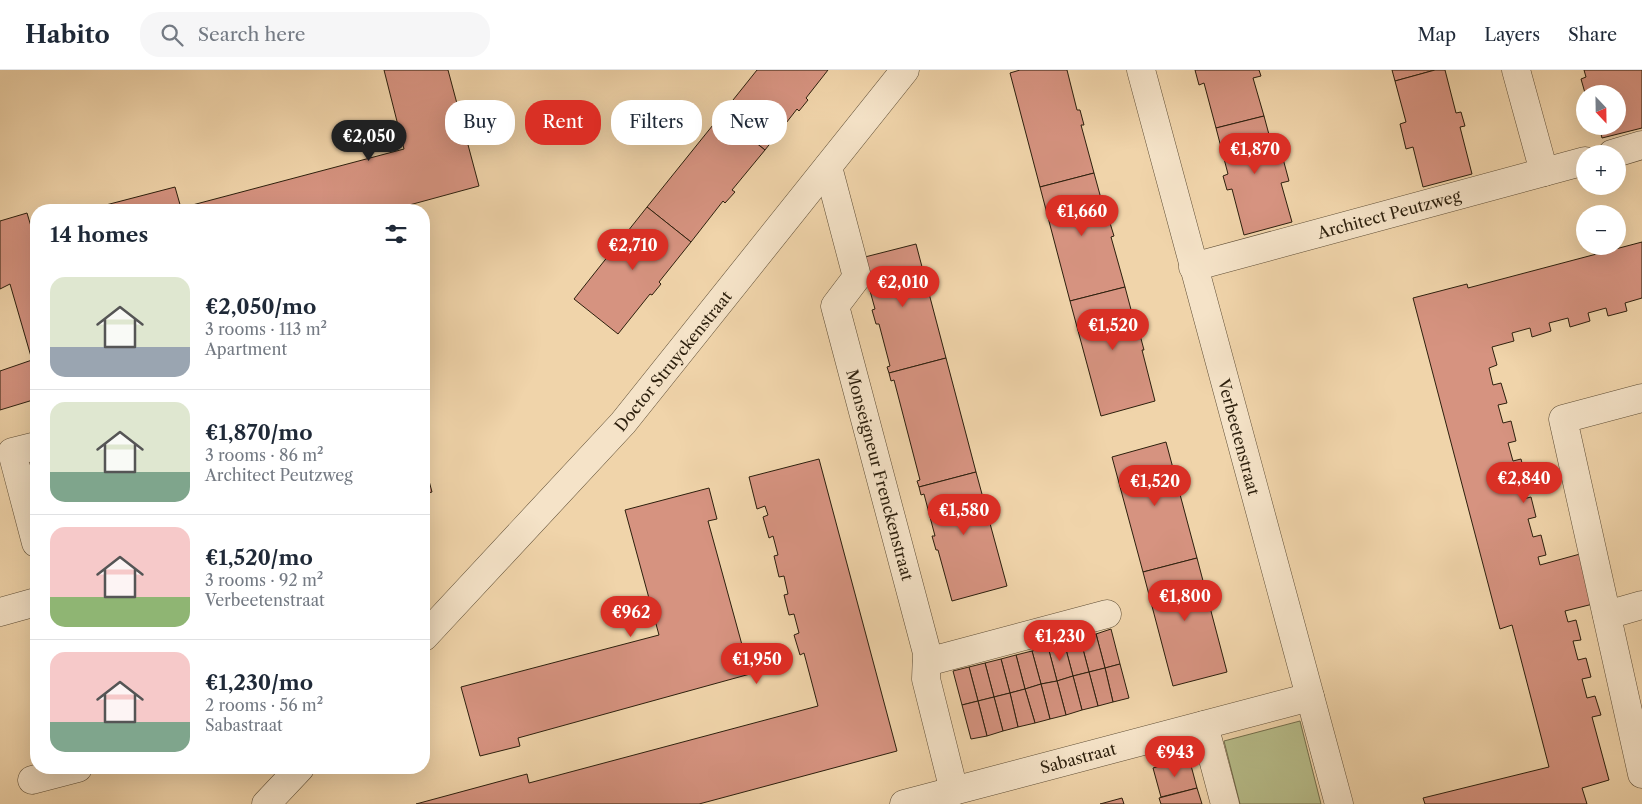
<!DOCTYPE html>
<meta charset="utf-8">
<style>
body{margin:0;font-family:"Libre Caslon Text",serif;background:#f6f6f7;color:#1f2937;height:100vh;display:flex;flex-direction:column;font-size:19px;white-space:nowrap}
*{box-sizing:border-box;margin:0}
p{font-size:16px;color:#747a83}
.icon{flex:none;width:28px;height:28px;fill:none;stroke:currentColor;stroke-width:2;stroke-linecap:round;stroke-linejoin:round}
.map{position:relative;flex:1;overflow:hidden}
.drawer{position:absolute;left:30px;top:134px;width:400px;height:570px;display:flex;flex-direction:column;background:#fff;border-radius:20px;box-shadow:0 5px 20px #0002}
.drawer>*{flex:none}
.hud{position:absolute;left:445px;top:30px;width:475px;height:45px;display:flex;gap:10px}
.needle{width:32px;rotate:158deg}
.buttons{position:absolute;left:1576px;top:15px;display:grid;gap:10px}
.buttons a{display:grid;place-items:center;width:50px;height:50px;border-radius:50%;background:#fff;box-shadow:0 5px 20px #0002;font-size:25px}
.price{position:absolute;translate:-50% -42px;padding:0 11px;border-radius:18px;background:#d93025;color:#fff;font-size:16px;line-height:32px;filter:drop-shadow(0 1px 2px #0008)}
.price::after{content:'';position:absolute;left:50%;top:30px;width:15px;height:11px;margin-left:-8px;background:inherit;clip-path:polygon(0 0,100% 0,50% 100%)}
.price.on{background:#222;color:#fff}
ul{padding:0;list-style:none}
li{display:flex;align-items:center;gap:15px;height:125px;padding:0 20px}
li+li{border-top:1px solid #e0e1e3}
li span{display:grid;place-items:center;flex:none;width:140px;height:100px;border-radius:15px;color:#555}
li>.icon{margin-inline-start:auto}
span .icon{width:60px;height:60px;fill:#fffc;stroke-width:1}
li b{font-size:21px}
h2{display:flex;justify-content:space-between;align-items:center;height:60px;padding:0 20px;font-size:21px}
.tag{padding:0 18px;border-radius:20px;background:#fff;box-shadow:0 5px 20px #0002;font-size:18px;line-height:45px}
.tag.on{background:#d93025;color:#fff}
header{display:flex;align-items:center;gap:30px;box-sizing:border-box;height:70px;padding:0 25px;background:#fff;border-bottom:1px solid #e0e1e3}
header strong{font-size:24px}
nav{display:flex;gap:28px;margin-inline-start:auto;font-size:18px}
.search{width:350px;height:45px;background:#f6f6f7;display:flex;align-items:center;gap:12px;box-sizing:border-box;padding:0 18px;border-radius:20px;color:#747a83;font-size:19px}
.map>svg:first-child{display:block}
</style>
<header>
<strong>Habito</strong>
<div class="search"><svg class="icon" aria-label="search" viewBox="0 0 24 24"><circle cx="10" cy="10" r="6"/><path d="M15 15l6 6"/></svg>Search here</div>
<nav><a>Map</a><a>Layers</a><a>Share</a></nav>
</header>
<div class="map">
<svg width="1642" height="734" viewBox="0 0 1642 734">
<rect width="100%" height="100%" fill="#f0d4aa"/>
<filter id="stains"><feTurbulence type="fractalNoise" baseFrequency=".004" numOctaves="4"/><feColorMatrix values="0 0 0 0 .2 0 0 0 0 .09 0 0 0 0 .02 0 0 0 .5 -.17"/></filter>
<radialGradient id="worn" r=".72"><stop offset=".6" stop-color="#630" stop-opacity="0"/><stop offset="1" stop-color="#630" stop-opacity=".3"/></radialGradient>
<!-- green -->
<path fill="#b7bd8a" stroke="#726e4c" d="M1300 651 1321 734H1240L1224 671Z"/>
<!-- building -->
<g fill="#d69380" stroke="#2c1f0d">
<path d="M384 0H448L479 116 391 140H103L102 136 175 117 181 138 404 79Z"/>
<path d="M757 0H828L806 28 808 30 799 41 797 39 765 80 721 45Z"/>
<path d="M1020 0H1067L1077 40H1080L1084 55H1081L1094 103 1040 117 1010 3Z"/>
<path d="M1195 0H1259L1261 6 1253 8 1264 46 1216 58 1204 13 1199 15Z"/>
<path d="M1392 0H1435L1395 11Z"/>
<path d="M1435 0H1445L1456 43 1461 42 1465 56 1460 57 1472 104 1423 117 1413 77 1406 79 1400 54 1406 52 1395 11Z"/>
<path d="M1584 0H1642V58L1602 68 1599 56H1618V24L1585 23 1581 9 1586 7Z"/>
<path d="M721 45 765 80 732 120 735 122 725 133 723 131 691 172 647 137Z"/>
<path d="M1264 46 1275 87 1282 85 1289 111 1281 113 1292 152 1244 165 1232 119 1227 120 1223 106 1228 104 1216 58Z"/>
<path d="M1094 103 1108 154 1110 153 1114 166 1111 167 1125 217 1070 231 1040 117Z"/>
<path d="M647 137 691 172 659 212 661 214 652 225 650 224 618 264 574 229Z"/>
<path d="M27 143 36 173V334L33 330 0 340V301L32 290 10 214 0 219V151Z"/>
<path d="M1642 172V228L1625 233 1627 241 1608 246 1606 238 1588 243 1590 251 1570 257 1568 248 1549 253 1551 261 1532 267 1530 258 1512 263 1514 271 1492 277 1497 295 1489 298 1493 315 1501 313 1507 333 1498 335 1503 353 1511 351 1516 371 1508 373 1513 391 1521 389 1526 409 1518 411 1523 429 1531 427 1536 447 1528 449 1533 467 1541 465 1546 485 1538 487 1540 495 1580 484 1593 534 1565 541 1568 552 1576 550 1581 570 1573 571 1578 590 1586 588 1591 607 1582 609 1587 628 1595 626 1601 645 1592 647 1609 710 1582 718 1587 734H1425L1423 728 1549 697 1512 555 1500 559 1413 228 1467 214 1468 218Z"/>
<path d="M916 174 946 288 889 303 887 297 890 296 879 254H876L872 240 875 239 861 188Z"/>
<path d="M1125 217 1138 266 1140 265 1144 280H1142L1155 331 1101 346 1070 231Z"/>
<path d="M946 288 976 402 919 417 917 411 920 410 894 310 891 311 889 303Z"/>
<path d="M1166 372 1197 488 1143 502 1112 387Z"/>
<path d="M819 389 897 681 699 734H416L527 704 529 713 818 636 804 583 800 585 794 565 799 563 794 544 789 545 784 525 788 524 784 506 779 507 774 486 778 485 773 466 769 468 763 447 768 445 765 436 757 439 749 407Z"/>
<path d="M424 392 432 422 424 424Z"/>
<path d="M976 402 1007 516 952 531 938 480H936L932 466H935L924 424 921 425 919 417Z"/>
<path d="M709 418 717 449 708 451 750 604 518 668 520 676 480 686 461 617 659 565 625 440Z"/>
<path d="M1197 488 1227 602 1173 616 1143 502Z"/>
<path d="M1111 559 1120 594 1105 598 1096 564Z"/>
<path d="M1096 564 1105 598 1089 602 1080 568Z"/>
<path d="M1080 568 1089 602 1073 606 1064 572Z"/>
<path d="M1064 572 1073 606 1057 611 1048 577Z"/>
<path d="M1048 577 1057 611 1041 614 1032 581Z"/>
<path d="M1032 581 1041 614 1025 619 1016 585Z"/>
<path d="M1016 585 1025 619 1010 623 1001 589Z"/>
<path d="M1001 589 1010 623 994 627 985 593Z"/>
<path d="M985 593 994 627 978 631 969 597Z"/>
<path d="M1120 594 1129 628 1113 632 1105 598Z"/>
<path d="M969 597 978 631 962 635 953 601Z"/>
<path d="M1105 598 1113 632 1098 636 1089 602Z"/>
<path d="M1089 602 1098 636 1082 640 1073 606Z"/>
<path d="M1073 606 1082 640 1066 645 1057 611Z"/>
<path d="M1057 611 1066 645 1050 649 1041 614Z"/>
<path d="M1041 614 1050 649 1035 653 1025 619Z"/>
<path d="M1025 619 1035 653 1018 657 1010 623Z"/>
<path d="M1010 623 1018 657 1003 661 994 627Z"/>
<path d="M994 627 1003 661 987 666 978 631Z"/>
<path d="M978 631 987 666 971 669 962 635Z"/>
<path d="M1189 688 1197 718 1161 727 1153 698Z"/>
<path d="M1197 718 1202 734H1161L1159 728Z"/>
<path d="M1122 728 1124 734H1100Z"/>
</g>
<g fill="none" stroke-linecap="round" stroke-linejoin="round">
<!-- minor casing -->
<g stroke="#5d4c34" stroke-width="29">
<g id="minor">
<path d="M1141 0 1339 734"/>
<path d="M1516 0 1544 102"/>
<path d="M1612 84 1642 75"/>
<path d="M828 97 857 207 835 236 927 583 926 609 954 721"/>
<path d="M1193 197 1585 91"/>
<path d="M1642 328 1563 349 1642 704"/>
<path d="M36 376 12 382 36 473"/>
<path d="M0 542 36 532"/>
<path d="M1607 545 1642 535"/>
<path d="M424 567 623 353 905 0"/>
<path d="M927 592 1107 544"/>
<path d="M1204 655 1225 734"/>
<path d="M32 710 78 698"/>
<path d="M266 734 300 698"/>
<path d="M904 734 1310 627"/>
</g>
</g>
<!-- minor -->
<use href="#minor" stroke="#f5e3c8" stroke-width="28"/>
</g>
<g text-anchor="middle" stroke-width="4" stroke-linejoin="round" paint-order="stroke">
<!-- street labels -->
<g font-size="16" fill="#2c1f0d" stroke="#f5e3c8">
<text transform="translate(1389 144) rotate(-15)" y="6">Architect Peutzweg</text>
<text transform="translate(673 291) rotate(-51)" y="6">Doctor Struyckenstraat</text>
<text transform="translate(1239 367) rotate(75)" y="6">Verbeetenstraat</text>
<text transform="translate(880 405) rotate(75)" y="6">Monseigneur Frenckenstraat</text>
<text transform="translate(1078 688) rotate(-15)" y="6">Sabastraat</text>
</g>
</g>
<rect width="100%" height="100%" filter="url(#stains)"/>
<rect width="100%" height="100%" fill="url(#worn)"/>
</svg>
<div class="buttons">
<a><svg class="needle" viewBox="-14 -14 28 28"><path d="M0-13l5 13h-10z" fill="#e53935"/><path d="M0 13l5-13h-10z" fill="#747a83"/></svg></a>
<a>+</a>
<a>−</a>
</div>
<b class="price on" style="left:369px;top:92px">€2,050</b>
<b class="price" style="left:1255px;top:105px">€1,870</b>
<b class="price" style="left:1082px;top:167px">€1,660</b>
<b class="price" style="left:633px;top:201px">€2,710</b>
<b class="price" style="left:903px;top:238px">€2,010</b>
<b class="price" style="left:1113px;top:281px">€1,520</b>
<b class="price" style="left:1524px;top:434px">€2,840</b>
<b class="price" style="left:1155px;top:437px">€1,520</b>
<b class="price" style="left:964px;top:466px">€1,580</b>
<b class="price" style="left:1185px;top:552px">€1,800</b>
<b class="price" style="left:631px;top:568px">€962</b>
<b class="price" style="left:1060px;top:592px">€1,230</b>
<b class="price" style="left:757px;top:615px">€1,950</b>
<b class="price" style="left:1175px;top:708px">€943</b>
<div class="hud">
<a class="tag">Buy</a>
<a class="tag on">Rent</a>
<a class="tag">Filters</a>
<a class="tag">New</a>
</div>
<section class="drawer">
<h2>14 homes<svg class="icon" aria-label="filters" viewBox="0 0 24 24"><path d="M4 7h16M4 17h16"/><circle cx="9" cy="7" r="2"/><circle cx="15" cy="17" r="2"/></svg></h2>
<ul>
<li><span style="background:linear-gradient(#dfe7d0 70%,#9aa5b1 0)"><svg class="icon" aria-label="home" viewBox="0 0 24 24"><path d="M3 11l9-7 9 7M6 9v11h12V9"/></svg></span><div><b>€2,050/mo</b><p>3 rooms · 113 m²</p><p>Apartment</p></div></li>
<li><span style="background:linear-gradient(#dfe7d0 70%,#7fa58c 0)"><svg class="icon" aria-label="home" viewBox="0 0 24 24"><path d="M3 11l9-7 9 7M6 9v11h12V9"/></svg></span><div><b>€1,870/mo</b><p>3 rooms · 86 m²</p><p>Architect Peutzweg</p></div></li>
<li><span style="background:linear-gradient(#f6c9c9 70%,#8fb573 0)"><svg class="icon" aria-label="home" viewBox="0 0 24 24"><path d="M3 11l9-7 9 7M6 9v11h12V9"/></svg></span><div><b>€1,520/mo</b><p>3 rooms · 92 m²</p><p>Verbeetenstraat</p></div></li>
<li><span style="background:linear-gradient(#f6c9c9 70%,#7fa58c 0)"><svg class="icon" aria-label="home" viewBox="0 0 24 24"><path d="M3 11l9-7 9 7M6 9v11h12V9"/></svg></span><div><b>€1,230/mo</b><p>2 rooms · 56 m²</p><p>Sabastraat</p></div></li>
</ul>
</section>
</div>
